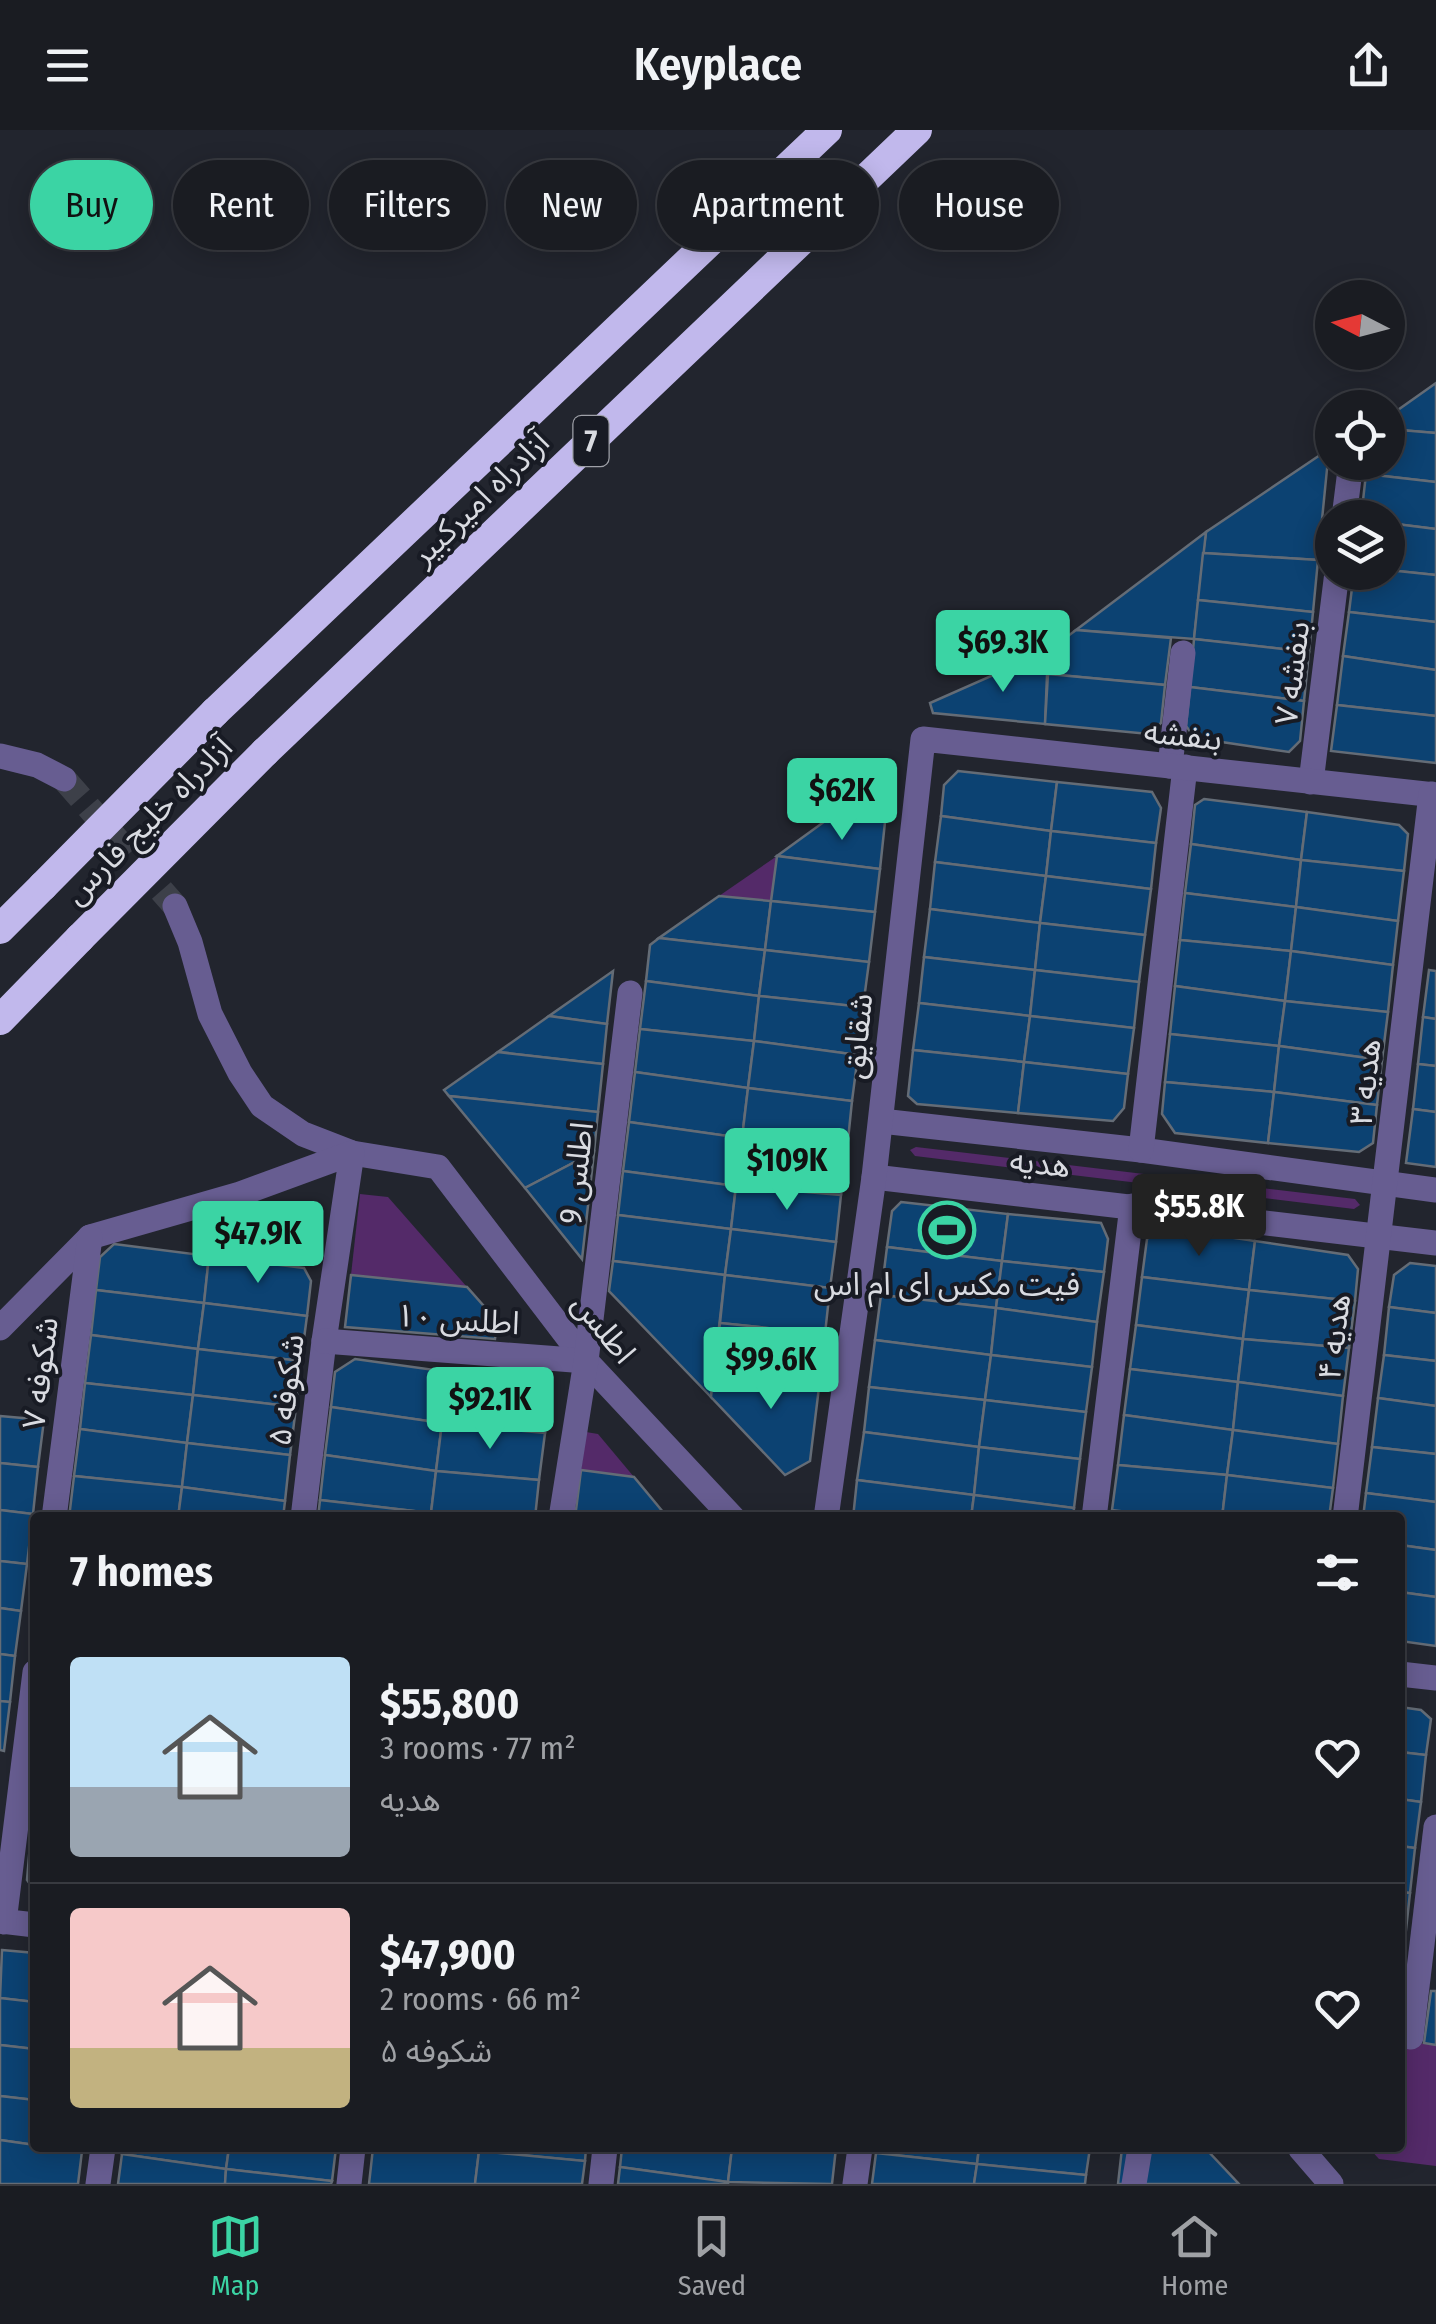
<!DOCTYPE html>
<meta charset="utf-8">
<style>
body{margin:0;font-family:"Fira Sans Condensed","Noto Sans Arabic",sans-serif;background:#23252a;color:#f1f3f6;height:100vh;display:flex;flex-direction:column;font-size:38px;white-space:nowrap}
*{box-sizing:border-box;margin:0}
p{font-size:32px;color:#9fa1a5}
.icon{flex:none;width:55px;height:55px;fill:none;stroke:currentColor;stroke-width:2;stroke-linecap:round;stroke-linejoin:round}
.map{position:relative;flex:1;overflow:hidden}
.details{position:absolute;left:30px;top:1382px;width:1375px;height:640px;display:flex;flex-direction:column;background:#1a1c22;border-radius:10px;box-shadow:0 5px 25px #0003,0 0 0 2px #383a40}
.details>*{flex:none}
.hud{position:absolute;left:30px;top:30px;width:1378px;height:90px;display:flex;gap:20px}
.needle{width:65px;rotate:276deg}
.buttons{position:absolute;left:1315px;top:150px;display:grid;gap:20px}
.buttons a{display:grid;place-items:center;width:90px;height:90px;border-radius:50%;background:#1a1c22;box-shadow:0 5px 25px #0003,0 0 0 2px #383a40;font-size:50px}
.price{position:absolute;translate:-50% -85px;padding:0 22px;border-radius:10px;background:#3bd4a4;color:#111;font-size:32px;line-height:65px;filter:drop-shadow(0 2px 5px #0008)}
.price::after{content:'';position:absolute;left:50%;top:60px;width:30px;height:22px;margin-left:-15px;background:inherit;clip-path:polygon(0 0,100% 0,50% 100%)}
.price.on{background:#222;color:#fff}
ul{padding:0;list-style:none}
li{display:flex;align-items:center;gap:30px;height:250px;padding:0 40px}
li+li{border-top:2px solid #383a40}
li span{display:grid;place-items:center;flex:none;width:280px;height:200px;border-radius:10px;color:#555}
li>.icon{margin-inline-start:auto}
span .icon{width:120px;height:120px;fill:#fffc;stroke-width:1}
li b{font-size:42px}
h2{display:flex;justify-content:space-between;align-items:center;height:120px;padding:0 40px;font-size:42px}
.pill{padding:0 35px;border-radius:45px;background:#1a1c22;box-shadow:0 5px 25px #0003,0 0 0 2px #383a40;font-size:35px;line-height:90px}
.pill.on{background:#3bd4a4;color:#111}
header{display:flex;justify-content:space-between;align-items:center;height:130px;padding:0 40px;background:#1a1c22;font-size:45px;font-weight:600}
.tab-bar{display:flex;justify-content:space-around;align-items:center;height:140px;border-top:2px solid #383a40;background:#1a1c22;font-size:28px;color:#9fa1a5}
.tab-bar a{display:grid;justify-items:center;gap:5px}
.tab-bar .on{color:#3bd4a4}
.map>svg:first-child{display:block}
</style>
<header><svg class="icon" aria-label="menu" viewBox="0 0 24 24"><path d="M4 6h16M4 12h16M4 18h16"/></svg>Keyplace<svg class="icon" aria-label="share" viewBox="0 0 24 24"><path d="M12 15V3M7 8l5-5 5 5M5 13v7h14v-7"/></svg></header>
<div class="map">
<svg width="1436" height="2054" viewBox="0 0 1436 2054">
<rect width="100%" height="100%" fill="#22252e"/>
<!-- green -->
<g fill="#542a69">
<path d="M891 645 885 692 832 686Z"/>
<path d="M777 726 771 771 719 766Z"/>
<path d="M916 1017 1355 1069 1360 1075 1354 1079 915 1026 910 1020Z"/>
<path d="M360 1064 388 1067 467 1157 351 1145Z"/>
<path d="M586 1302 598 1304 634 1347 581 1340Z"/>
<path d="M1400 1911 1436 1915V2036L1379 2029 1369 2018H1400Z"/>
</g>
<!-- building -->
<g fill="#0c4272" stroke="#646c76" stroke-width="2.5">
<path d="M1436 253V303L1388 299V287Z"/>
<path d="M1388 299 1436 303V352L1366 344 1368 332H1388Z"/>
<path d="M1329 319 1318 430 1203 423 1206 402Z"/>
<path d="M1366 344 1436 352V399L1388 393V388H1361Z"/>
<path d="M1388 393 1436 399V445L1388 440Z"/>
<path d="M1206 402 1194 509 1076 500Z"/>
<path d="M1203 423 1318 430 1313 482 1198 470Z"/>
<path d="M1388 440 1436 445V492L1349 482 1354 442H1388Z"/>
<path d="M1198 470 1313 482 1309 522 1194 509Z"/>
<path d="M1349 482 1436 492V540L1343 526Z"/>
<path d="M1076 500 1171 508 1165 555 1048 544V521Z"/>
<path d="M1194 509 1309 522 1304 571 1190 557Z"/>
<path d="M1048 521 1045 594 933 583 930 573Z"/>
<path d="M1343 526 1436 540V586L1337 575Z"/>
<path d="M1048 544 1165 555 1161 593 1149 604 1045 594Z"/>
<path d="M1190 557 1304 571 1300 611 1289 622 1195 608 1186 596Z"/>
<path d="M1337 575 1436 586V633L1331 621Z"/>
<path d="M958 641 1057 652 1051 701 941 686 944 655Z"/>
<path d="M1057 652 1152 662 1161 678 1156 713 1051 701Z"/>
<path d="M1204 669 1307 682 1301 730 1191 714 1195 675Z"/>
<path d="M1307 682 1399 695 1408 704 1404 741 1301 730Z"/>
<path d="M832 686 885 692 880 739 777 726Z"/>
<path d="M941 686 1051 701 1046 746 935 732Z"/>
<path d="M1051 701 1156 713 1151 759 1046 746Z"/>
<path d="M1191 714 1301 730 1296 777 1185 763Z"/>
<path d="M777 726 880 739 875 782 771 771Z"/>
<path d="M1301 730 1404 741 1398 791 1296 777Z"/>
<path d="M935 732 1046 746 1040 793 930 779Z"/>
<path d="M1046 746 1151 759 1145 805 1040 793Z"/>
<path d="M1185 763 1296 777 1291 821 1180 810Z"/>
<path d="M719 766 771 771 765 820 659 808Z"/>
<path d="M771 771 875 782 869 832 765 820Z"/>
<path d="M1296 777 1398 791 1393 835 1291 821Z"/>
<path d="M930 779 1040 793 1035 840 924 827Z"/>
<path d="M1040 793 1145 805 1139 852 1035 840Z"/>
<path d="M659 808 765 820 759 866 646 851 650 815Z"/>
<path d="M1180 810 1291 821 1285 871 1175 856Z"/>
<path d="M765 820 869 832 863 877 759 866Z"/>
<path d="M1291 821 1393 835 1388 882 1285 871Z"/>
<path d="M924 827 1035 840 1030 886 919 873Z"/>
<path d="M1035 840 1139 852 1134 898 1030 886Z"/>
<path d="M1429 840 1436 841V889L1423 887Z"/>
<path d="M613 841 607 894 549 886Z"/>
<path d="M646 851 759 866 754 911 640 899Z"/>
<path d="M1175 856 1285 871 1279 916 1170 904Z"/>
<path d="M759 866 863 877 858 925 754 911Z"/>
<path d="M1285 871 1388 882 1382 930 1279 916Z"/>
<path d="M919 873 1030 886 1024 932 913 920Z"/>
<path d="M549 886 607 894 603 934 498 922Z"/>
<path d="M1030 886 1134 898 1128 944 1024 932Z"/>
<path d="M1423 887 1436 889V936L1418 934Z"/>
<path d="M640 899 754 911 748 958 635 942Z"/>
<path d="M1170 904 1279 916 1274 962 1165 952Z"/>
<path d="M754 911 858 925 852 971 748 958Z"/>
<path d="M1279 916 1382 930 1377 975 1274 962Z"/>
<path d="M913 920 1024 932 1018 983 917 974 908 966Z"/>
<path d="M498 922 603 934 598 982 449 966 444 960Z"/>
<path d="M1024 932 1128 944 1124 978 1113 991 1018 983Z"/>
<path d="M1418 934 1436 936V982L1413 979Z"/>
<path d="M635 942 748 958 742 1008 629 992Z"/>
<path d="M1165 952 1274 962 1268 1013 1175 1003 1162 984Z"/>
<path d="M748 958 852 971 847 1020 742 1008Z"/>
<path d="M1274 962 1377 975 1373 1013 1359 1022 1268 1013Z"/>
<path d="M449 966 598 982 594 1022 525 1058Z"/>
<path d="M1413 979 1436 982V1037L1406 1033Z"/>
<path d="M629 992 742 1008 736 1056 623 1041Z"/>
<path d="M742 1008 847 1020 841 1065 736 1056Z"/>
<path d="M594 1022 582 1129 525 1058Z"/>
<path d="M623 1041 736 1056 731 1099 618 1085Z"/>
<path d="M736 1056 841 1065 836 1112 731 1099Z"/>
<path d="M901 1072 1008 1084 1002 1131 887 1117 892 1081Z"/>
<path d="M1008 1084 1101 1093 1108 1109 1104 1142 1002 1131Z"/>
<path d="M618 1085 731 1099 725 1145 613 1131Z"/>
<path d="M1160 1097 1255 1111 1249 1160 1142 1147 1147 1109Z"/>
<path d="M731 1099 836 1112 830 1158 725 1145Z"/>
<path d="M1255 1111 1348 1125 1358 1139 1355 1171 1249 1160Z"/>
<path d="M114 1114 209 1126 204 1173 96 1160 100 1127Z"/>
<path d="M887 1117 1002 1131 996 1178 881 1165Z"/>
<path d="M209 1126 304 1138 311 1151 307 1186 204 1173Z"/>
<path d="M613 1131 725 1145 711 1267 609 1161Z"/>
<path d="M1002 1131 1104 1142 1097 1192 996 1178Z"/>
<path d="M1410 1133 1436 1136V1183L1389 1177 1394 1145Z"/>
<path d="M351 1145 467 1157 497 1191 495 1209 345 1197Z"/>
<path d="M725 1145 830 1158 825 1204 720 1193Z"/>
<path d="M1142 1147 1249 1160 1243 1209 1136 1195Z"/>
<path d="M96 1160 204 1173 198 1219 91 1205Z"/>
<path d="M1249 1160 1355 1171 1349 1218 1243 1209Z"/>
<path d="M881 1165 996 1178 991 1225 875 1210Z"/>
<path d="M204 1173 307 1186 301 1231 198 1219Z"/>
<path d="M1389 1177 1436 1183V1231L1384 1225Z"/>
<path d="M996 1178 1097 1192 1092 1237 991 1225Z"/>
<path d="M720 1193 825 1204 820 1249 714 1238Z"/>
<path d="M1136 1195 1243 1209 1238 1252 1130 1239Z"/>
<path d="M91 1205 198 1219 193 1265 85 1253Z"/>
<path d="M1243 1209 1349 1218 1343 1266 1238 1252Z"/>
<path d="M875 1210 991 1225 985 1270 869 1257Z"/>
<path d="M198 1219 301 1231 296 1277 193 1265Z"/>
<path d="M991 1225 1092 1237 1086 1282 985 1270Z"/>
<path d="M1384 1225 1436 1231V1276L1378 1268Z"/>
<path d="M355 1229 449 1242 442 1293 331 1277 335 1242Z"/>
<path d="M714 1238 820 1249 810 1331 785 1345 711 1267Z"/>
<path d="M1130 1239 1238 1252 1233 1300 1124 1285Z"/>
<path d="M449 1242 540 1254 549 1263 545 1303 442 1293Z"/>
<path d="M1238 1252 1343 1266 1338 1314 1233 1300Z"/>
<path d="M85 1253 193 1265 187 1313 80 1299Z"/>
<path d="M869 1257 985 1270 979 1317 864 1302Z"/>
<path d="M193 1265 296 1277 290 1325 187 1313Z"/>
<path d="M1378 1268 1436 1276V1324L1372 1317Z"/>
<path d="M985 1270 1086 1282 1080 1329 979 1317Z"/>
<path d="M331 1277 442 1293 436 1341 325 1325Z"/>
<path d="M1124 1285 1233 1300 1227 1345 1118 1335Z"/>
<path d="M0 1286 44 1290 38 1337 0 1333Z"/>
<path d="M442 1293 545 1303 539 1350 436 1341Z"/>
<path d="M80 1299 187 1313 182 1357 74 1346Z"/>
<path d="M1233 1300 1338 1314 1333 1358 1227 1345Z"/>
<path d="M864 1302 979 1317 974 1365 857 1350Z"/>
<path d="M187 1313 290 1325 285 1371 182 1357Z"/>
<path d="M979 1317 1080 1329 1074 1378 974 1365Z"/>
<path d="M1372 1317 1436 1324V1372L1366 1363Z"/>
<path d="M325 1325 436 1341 431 1383 320 1370Z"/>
<path d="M0 1333 38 1337 33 1384 0 1380Z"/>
<path d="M1118 1335 1227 1345 1222 1388H1172L1112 1380Z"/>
<path d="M581 1340 634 1347 668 1388H575Z"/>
<path d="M436 1341 539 1350 535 1388H470L431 1383Z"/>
<path d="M1227 1345 1333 1358 1329 1388H1222Z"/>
<path d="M74 1346 182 1357 178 1388H69Z"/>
<path d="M857 1350 974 1365 971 1388H853Z"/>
<path d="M182 1357 285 1371 283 1388H178Z"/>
<path d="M1366 1363 1436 1372V1420L1400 1415V1388H1363Z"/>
<path d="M974 1365 1074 1378 1073 1388H971Z"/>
<path d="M320 1370 431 1383 430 1388H318Z"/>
<path d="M0 1380 33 1384 27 1434 0 1431Z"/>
<path d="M1400 1415 1436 1420V1467L1400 1462Z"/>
<path d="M0 1431 27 1434 21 1481 0 1478Z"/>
<path d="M1400 1462 1436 1467V1516L1400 1511Z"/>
<path d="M0 1478 21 1481 15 1526 0 1524Z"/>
<path d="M0 1524 15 1526 10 1572 0 1571Z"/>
<path d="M0 1571 10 1572 4 1621 0 1620Z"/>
<path d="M1400 1577 1421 1580 1431 1589 1426 1625 1400 1622Z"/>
<path d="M1400 1622 1426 1625 1421 1672 1400 1669Z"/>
<path d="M1400 1669 1421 1672 1415 1718 1400 1716Z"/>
<path d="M30 1715 35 1716V1761L27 1750Z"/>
<path d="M1400 1716 1415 1718 1410 1763 1400 1762Z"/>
<path d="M1400 1762 1410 1763 1405 1809 1400 1808Z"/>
<path d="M2 1820 35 1823V1872L0 1868Z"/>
<path d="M1431 1861H1436V1915L1424 1913Z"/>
<path d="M0 1868 35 1872V1919L0 1915Z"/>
<path d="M0 1915 35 1919V1970L0 1966Z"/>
<path d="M0 1966 35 1970V2015L0 2010Z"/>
<path d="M0 2010 35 2015V2018L82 2021 78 2054H0Z"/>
<path d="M123 2018H229L226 2039 122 2024Z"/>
<path d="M229 2018H336L332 2051 226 2039Z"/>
<path d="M373 2018H450L479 2021 475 2054H369Z"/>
<path d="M479 2018H586L585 2031 479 2021Z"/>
<path d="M622 2018H732L728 2052 620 2037Z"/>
<path d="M732 2018H836L832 2054 728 2052Z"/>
<path d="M876 2018H979L977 2034 876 2023Z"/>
<path d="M979 2018H1090L1086 2045 977 2034Z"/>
<path d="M1122 2018H1205L1239 2054H1118Z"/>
<path d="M479 2021 585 2031 582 2054H475Z"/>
<path d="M876 2023 977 2034 974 2054H872Z"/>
<path d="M122 2024 226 2039 225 2054H118Z"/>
<path d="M977 2034 1086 2045 1085 2054H974Z"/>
<path d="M620 2037 728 2052V2054H618Z"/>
<path d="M226 2039 332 2051 331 2054H225Z"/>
</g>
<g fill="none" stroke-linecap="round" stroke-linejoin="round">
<!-- minor-tunnel -->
<path stroke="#3d4049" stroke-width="25" stroke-dasharray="25 12" stroke-linecap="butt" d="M64 649 175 776"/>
<!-- minor -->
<g stroke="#675d91" stroke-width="25">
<path d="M1344 388 1351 332"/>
<path d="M0 626 37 635 64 649"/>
<path d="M1170 636 1183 523"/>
<path d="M1311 652 1337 442"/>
<path d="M175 776 190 812 210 884 240 943 262 976 303 1004 352 1023 438 1037 586 1231 733 1388"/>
<path d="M881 991 1141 1020 1436 1060"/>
<path d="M1141 1020 1185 637"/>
<path d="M874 1047 1436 1113"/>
<path d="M0 1198 90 1107 240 1064 352 1023 324 1211 303 1388"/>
<path d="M324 1211 586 1231"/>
<path d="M54 1388 90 1107"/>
<path d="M561 1388 586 1231 630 863"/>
<path d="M826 1388 874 1047 923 609 1436 665"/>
<path d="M1094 1388 1132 1076"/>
<path d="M1345 1388 1431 664"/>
<path d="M1400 1544 1436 1548"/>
<path d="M0 1791 35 1795"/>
<path d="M4 1792 35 1542"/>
<path d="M1411 1907 1436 1697"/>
<path d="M1300 2018 1331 2054"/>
<path d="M98 2054 103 2018"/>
<path d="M349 2054 353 2018"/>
<path d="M601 2054 605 2018"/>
<path d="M855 2054 860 2018"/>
<path d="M1134 2054 1140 2018"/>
</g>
<!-- highway -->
<g stroke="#c1b8ec" stroke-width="30">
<path d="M215 582 827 0"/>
<path d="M265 622 917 0"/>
<path d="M0 799 43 756"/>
<path d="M0 890 80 808"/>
</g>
<!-- highway-bridge -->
<g stroke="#c1b8ec" stroke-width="30">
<path d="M43 756 215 582"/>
<path d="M80 808 265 622"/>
</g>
</g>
<!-- icons -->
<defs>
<g id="stadium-ring" transform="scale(2.875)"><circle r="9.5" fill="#181b24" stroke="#3bd4a4" stroke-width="1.5"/><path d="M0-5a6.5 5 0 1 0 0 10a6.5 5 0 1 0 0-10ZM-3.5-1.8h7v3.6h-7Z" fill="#3bd4a4"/></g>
</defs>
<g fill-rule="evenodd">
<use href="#stadium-ring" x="947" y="1100"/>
</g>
<g text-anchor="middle" stroke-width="8" stroke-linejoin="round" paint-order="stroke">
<!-- shield labels -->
<rect fill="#181b24" stroke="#9fa1a8" stroke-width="2.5" x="573.5" y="286" width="35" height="50" rx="8"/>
<g font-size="30" font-weight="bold" fill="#d9dbe1">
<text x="591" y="321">7</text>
</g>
<!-- street labels -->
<g font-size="32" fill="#d9dbe1" stroke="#181b24">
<text transform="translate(480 368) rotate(-44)" y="11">آزادراه امیرکبیر</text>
<text transform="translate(1292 543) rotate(-83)" y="11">بنفشه ۷</text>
<text transform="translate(1183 605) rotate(6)" y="11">بنفشه</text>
<text transform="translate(148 690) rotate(-45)" y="11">آزادراه خلیج فارس</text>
<text transform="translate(857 906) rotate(-84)" y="11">شقایق</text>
<text transform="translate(1365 952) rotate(-84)" y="11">هدیه ۳</text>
<text transform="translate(1040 1033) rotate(6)" y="11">هدیه</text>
<text transform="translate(576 1043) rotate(-83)" y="11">اطلس 9</text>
<text transform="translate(458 1189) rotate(4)" y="11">اطلس ۱۰</text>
<text transform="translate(604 1198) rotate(51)" y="11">اطلس</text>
<text transform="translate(1334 1207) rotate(-83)" y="11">هدیه ۴</text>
<text transform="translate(40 1243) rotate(-83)" y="11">شکوفه ۷</text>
<text transform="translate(286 1260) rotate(-83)" y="11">شکوفه ۵</text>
</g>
<!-- poi labels -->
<g font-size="32" fill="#d9dbe1" stroke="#181b24">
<text x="947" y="1165">فیت مکس ای ام اس</text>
</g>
</g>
</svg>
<div class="buttons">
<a><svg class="needle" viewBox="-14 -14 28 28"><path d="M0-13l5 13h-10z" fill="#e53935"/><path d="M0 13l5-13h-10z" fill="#9fa1a5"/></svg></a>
<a><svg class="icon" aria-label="locate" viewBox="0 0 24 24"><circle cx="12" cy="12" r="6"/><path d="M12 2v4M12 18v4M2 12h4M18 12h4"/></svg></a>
<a><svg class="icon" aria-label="layers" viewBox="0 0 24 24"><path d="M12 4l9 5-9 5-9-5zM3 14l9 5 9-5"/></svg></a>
</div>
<b class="price" style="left:1003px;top:565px">$69.3K</b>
<b class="price" style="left:842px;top:713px">$62K</b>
<b class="price" style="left:787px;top:1083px">$109K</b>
<b class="price on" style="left:1199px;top:1129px">$55.8K</b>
<b class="price" style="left:258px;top:1156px">$47.9K</b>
<b class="price" style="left:771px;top:1282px">$99.6K</b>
<b class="price" style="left:490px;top:1322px">$92.1K</b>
<div class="hud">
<a class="pill on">Buy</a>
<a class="pill">Rent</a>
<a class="pill">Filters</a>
<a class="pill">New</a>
<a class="pill">Apartment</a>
<a class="pill">House</a>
</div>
<section class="details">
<h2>7 homes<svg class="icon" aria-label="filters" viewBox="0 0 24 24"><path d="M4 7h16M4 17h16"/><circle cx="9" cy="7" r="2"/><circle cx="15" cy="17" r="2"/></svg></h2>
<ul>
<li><span style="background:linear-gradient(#bfe0f5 65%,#9aa5b1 0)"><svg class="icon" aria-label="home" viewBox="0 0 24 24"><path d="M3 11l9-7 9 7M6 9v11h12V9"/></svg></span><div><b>$55,800</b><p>3 rooms · 77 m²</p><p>هدیه</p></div><svg class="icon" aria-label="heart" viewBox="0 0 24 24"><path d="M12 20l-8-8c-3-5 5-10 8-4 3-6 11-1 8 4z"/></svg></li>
<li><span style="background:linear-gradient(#f6c9c9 70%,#c2b280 0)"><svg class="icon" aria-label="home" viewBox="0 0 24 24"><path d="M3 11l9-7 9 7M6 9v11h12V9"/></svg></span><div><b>$47,900</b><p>2 rooms · 66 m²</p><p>شکوفه ۵</p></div><svg class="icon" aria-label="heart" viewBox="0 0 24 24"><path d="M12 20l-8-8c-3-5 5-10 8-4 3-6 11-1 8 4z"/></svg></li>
</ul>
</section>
</div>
<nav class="tab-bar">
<a class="on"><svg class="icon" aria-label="map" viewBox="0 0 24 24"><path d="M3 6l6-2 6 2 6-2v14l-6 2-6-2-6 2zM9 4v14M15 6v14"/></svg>Map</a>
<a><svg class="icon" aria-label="saved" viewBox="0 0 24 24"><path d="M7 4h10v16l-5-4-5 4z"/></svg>Saved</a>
<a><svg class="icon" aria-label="home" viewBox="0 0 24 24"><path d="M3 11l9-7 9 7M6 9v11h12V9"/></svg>Home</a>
</nav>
